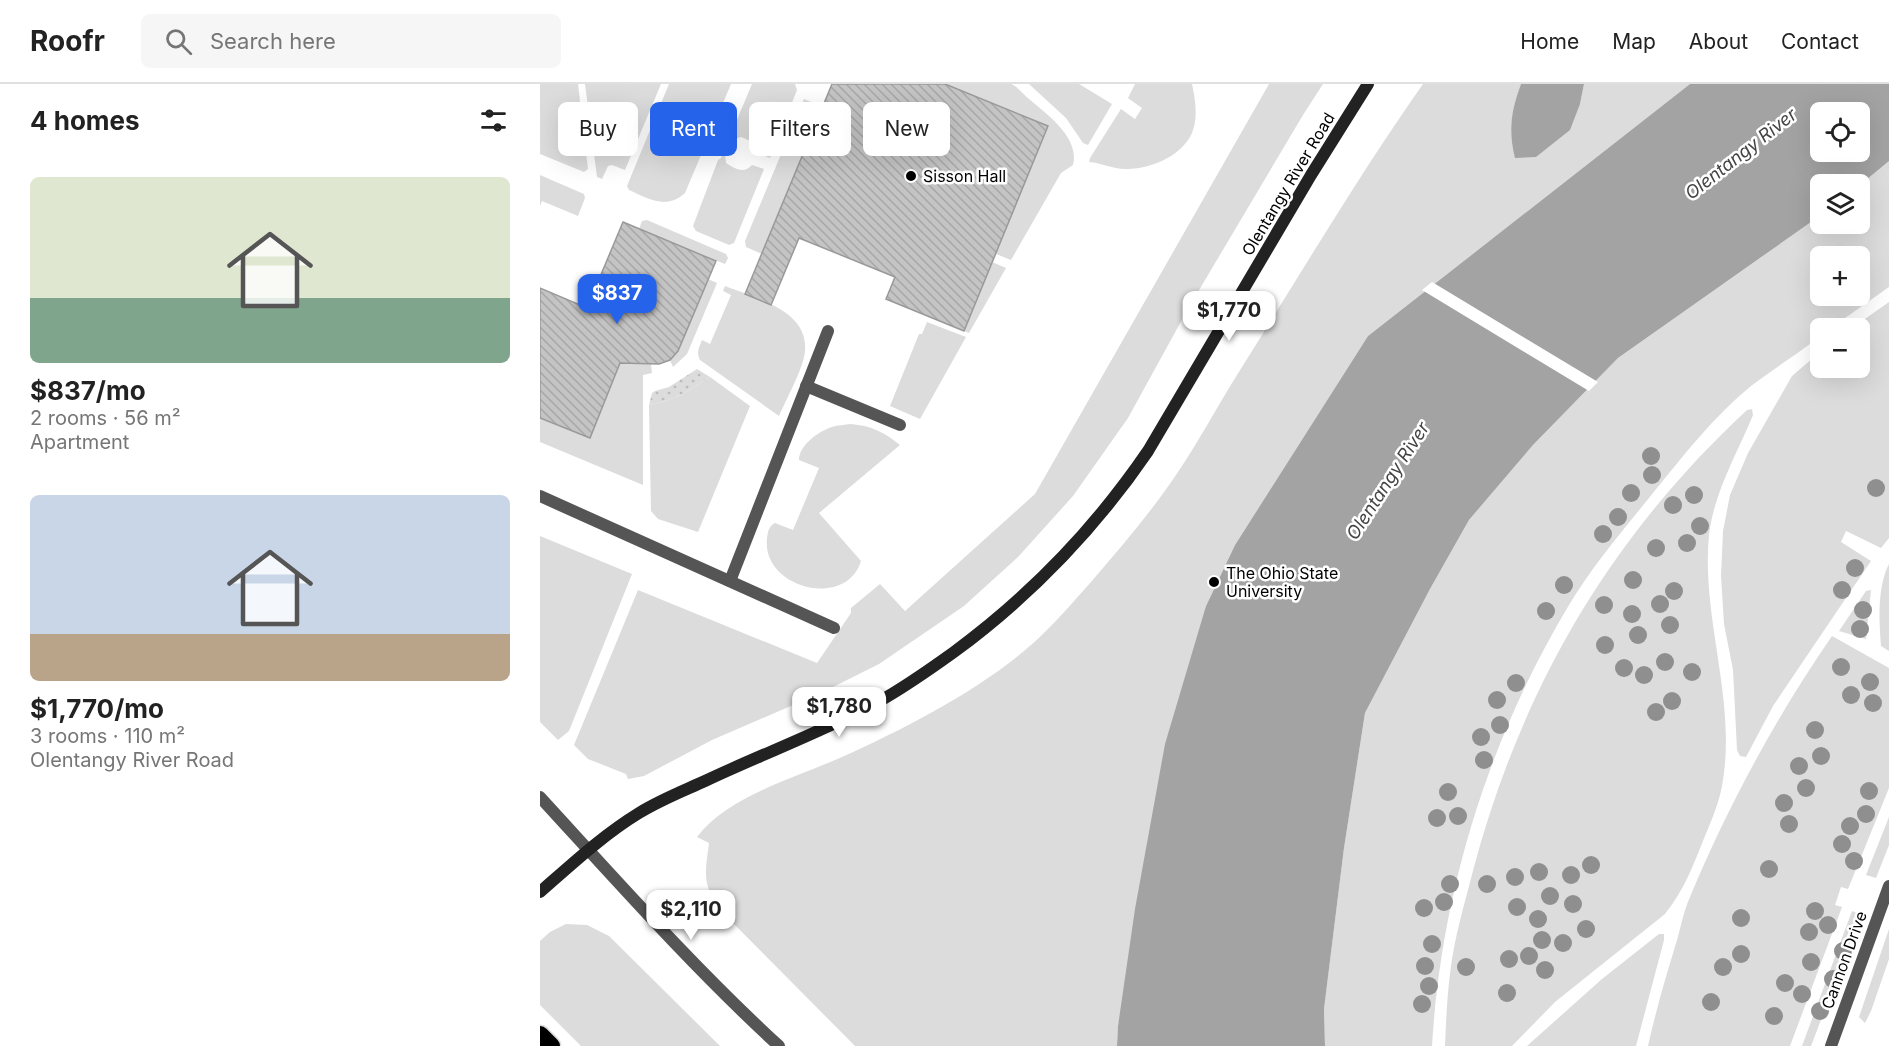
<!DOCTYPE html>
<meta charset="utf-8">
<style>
body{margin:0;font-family:Inter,sans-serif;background:#f6f6f6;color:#222;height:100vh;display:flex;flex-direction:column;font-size:22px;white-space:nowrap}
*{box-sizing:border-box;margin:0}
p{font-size:20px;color:#767676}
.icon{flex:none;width:33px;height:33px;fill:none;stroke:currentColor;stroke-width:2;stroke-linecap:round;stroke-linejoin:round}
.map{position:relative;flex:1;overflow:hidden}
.side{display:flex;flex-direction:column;background:#fff;width:540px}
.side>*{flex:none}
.hud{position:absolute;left:18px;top:18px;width:570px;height:54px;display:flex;gap:12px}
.fabs{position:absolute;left:1270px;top:18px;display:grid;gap:12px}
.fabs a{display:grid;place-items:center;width:60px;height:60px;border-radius:9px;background:#fff;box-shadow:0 6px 24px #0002;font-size:30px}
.price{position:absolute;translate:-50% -51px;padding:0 14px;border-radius:12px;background:#fff;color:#222;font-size:20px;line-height:39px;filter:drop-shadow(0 2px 3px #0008)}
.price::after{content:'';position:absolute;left:50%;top:36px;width:18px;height:14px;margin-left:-9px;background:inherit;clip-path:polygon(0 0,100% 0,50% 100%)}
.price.on{background:#2563eb;color:#fff}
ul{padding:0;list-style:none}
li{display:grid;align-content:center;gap:12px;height:318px;padding:0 30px}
li span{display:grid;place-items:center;height:186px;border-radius:9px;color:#555}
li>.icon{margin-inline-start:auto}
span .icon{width:108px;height:108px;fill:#fffc;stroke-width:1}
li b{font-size:26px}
h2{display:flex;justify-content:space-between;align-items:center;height:72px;padding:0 30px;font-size:26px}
.pill{padding:0 21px;border-radius:9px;background:#fff;box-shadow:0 6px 24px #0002;font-size:21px;line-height:54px}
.pill.on{background:#2563eb;color:#fff}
header{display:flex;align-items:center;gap:36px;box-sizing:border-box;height:84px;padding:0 30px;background:#fff;border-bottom:2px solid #e0e0e0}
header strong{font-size:28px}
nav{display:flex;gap:33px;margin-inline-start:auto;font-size:21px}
.search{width:420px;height:54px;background:#f6f6f6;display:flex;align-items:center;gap:15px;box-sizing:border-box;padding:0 21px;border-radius:9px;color:#767676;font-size:22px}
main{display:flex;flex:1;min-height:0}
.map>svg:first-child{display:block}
</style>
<header>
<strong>Roofr</strong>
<div class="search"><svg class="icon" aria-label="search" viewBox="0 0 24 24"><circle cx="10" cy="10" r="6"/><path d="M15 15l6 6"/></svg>Search here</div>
<nav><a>Home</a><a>Map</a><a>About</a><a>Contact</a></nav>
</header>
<main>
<section class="side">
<h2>4 homes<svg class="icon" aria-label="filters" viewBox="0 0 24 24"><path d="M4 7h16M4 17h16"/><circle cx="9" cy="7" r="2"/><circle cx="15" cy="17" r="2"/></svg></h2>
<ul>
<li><span style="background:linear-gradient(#dfe7d0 65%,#7fa58c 0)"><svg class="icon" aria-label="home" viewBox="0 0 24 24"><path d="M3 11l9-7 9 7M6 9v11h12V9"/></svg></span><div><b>$837/mo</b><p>2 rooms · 56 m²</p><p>Apartment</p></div></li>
<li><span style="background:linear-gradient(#c9d6e8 75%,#b9a48a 0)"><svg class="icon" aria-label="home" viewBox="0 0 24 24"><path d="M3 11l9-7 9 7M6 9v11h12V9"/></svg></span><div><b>$1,770/mo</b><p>3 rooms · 110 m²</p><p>Olentangy River Road</p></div></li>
</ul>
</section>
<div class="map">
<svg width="1349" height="962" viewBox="0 0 1349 962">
<defs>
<pattern id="garden-dots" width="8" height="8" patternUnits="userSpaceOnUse" patternTransform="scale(1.5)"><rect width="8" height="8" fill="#dcdcdc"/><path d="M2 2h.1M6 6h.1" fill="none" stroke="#bbb" stroke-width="1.8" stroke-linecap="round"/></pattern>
<pattern id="building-back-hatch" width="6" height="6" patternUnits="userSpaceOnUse" patternTransform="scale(1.5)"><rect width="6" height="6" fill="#c4c4c4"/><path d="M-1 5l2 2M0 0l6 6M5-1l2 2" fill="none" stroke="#a7a7a7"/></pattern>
</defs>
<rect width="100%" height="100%" fill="#fff"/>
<!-- green -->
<g fill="#dcdcdc" fill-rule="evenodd">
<path d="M0 0H38L48 85 44 88 0 70Z"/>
<path d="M45 0H121L85 86 72 81 68 82 62 95 57 93Z"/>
<path d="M129 0H191L145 109C126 126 109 115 89 106L87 102Z"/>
<path d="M212 0H255L257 6 230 74 218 69 215 59 201 53 188 57Z"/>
<path d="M405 0C417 0 463 0 471 0 477 2 484 11 489 15 508 31 540 54 533 81L521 89 471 176 456 170Z"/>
<path d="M489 0H539L572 20 548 61 543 59 526 34Z"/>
<path d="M595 0H652C655 14 658 32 653 46 645 71 610 86 585 85 573 85 562 79 549 78L550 74 581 25 595 35 602 24 588 14Z"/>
<path d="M729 0H783L763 31 649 223 588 334 533 412 478 473 424 522 339 580 283 608 172 656 104 692 88 695 86 690 48 675 34 661 98 506 277 579 311 529V524L340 500 365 527 495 410Z"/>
<path d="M883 0H981C972 25 967 49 976 74L1040 20 1044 0H1150L828 252 695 461 666 522 578 942 577 962H315L180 826C162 799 165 790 169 759L157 753C188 712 255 694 302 673 364 645 440 606 491 561 513 542 532 519 551 498 582 462 612 427 638 388 659 357 677 323 697 291 758 194 817 94 883 0Z"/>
<path d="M264 15 283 23 222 170 206 163 205 157Z"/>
<path d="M183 69 185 70 186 79C195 85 204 90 212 81L224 85 194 159 189 161 156 147 153 142 178 76 181 74Z"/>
<path d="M1349 77V203L1291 244H1281V252C1258 269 1234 285 1211 302 1174 332 1143 372 1113 409 1084 445 1053 481 1029 521 949 654 901 808 892 962H785L784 925 804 764 825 629 890 505 929 436 993 361 1078 274 1281 131V140H1320V101ZM1281 172H1320V212H1281Z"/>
<path d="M0 91 44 110 45 114 38 132 2 117 0 122Z"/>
<path d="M107 136 186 170 188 174 185 180 99 145 102 137Z"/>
<path d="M452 178 466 184 429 249 424 247Z"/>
<path d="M168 195 177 199 147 270 133 283 130 276 138 267Z"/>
<path d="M185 202C215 214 269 226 265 267 264 283 246 316 239 332L160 276C156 268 159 264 162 256L170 260 191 211 183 207Z"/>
<path d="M1349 218V454L1341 464 1306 447 1301 458 1331 477 1233 622 1206 673 1200 672 1197 666 1193 586 1184 540 1181 492 1183 447 1190 411 1208 369 1252 292 1281 267V284H1320V244H1312Z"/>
<path d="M387 238 426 253 380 335 350 322 379 250H382Z"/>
<path d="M82 275 93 279 111 280 112 289 103 291V401L0 358V334L50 354Z"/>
<path d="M170 293 210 322 158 448 118 435 111 427 109 321C137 316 147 307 170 293Z"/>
<path d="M1212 325 1213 331C1197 370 1174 408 1169 451 1161 533 1196 614 1183 696 1180 718 1171 737 1163 757 1152 784 1144 806 1125 830L1015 918 972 962H905C906 938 907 914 910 890 914 854 925 818 934 783 982 604 1070 453 1207 326Z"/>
<path d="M311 340C332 342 344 348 360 361L279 429 321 477C306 526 221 504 227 454 228 447 229 442 235 439L253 446 279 384 259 376C259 361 279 347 292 343 298 341 305 341 311 340Z"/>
<path d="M0 452 92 490 29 647 18 656 0 638Z"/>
<path d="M1349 480V567L1341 562C1339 536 1337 504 1349 480Z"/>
<path d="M1331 506 1326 555 1299 547 1326 507Z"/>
<path d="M1292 552 1349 584V704L1308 805 1301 803 1295 821 1302 823 1250 962H1108C1116 926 1126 892 1137 856 1141 842 1144 826 1150 813 1188 722 1236 633 1292 552Z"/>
<path d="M1349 733V761L1336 794 1326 791Z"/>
<path d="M1312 827 1321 831 1271 962H1262Z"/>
<path d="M26 840 47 841 69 852 180 962H41L0 921V857L10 848Z"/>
<path d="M1349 845V875L1331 927 1325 939 1319 933Z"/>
<path d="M1119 850H1124V856L1096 962H987L1062 895Z"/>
</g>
<!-- garden -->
<path fill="url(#garden-dots)" d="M157 285 170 293C147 307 137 316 109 321L112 309 115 307 129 303Z"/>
<!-- water -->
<g fill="#a3a3a3" fill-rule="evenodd">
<path d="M981 0H1044L1040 20 1030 46 996 73 975 74C968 46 971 27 981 0Z"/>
<path d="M1150 0H1349V77L1320 101 1281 100V131L1078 274 993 361 929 436 890 505 825 629 804 764 784 925 785 962H577L578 942 595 825 625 660 666 522 695 461 828 252ZM1281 28H1320V68H1281Z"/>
</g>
<!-- pier -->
<path fill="#fff" d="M892 198 1058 298 1049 307 882 206Z"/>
<!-- building -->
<g fill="url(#building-back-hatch)" stroke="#999" stroke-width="1.5">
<path d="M292 0H405L508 42 424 247 346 215 355 193 259 154 231 221 205 210Z"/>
<path d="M83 138 176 177 138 267 130 276 119 280 80 279 50 354 0 334V204L47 224Z"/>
</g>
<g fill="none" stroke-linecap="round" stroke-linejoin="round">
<!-- motorway casing -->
<g stroke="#dbdbdb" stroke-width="21">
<path id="motorway" d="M0 951 11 962"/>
</g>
<!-- service -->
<g stroke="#555" stroke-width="12">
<path d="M266 302 360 341"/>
<path d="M0 412 294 544"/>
<path d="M190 497 288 247"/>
</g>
<!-- tertiary -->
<g stroke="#555" stroke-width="12">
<path d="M0 713C78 798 154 884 239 962"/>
<path d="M1291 962 1349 802"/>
</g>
<!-- secondary -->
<path stroke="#222" stroke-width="12" d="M0 808C32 780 63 751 99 729 120 716 143 707 165 697 222 670 282 648 338 618 365 603 389 586 414 568 490 512 554 446 608 367L771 91 828 0"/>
<!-- motorway -->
<use href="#motorway" stroke="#000" stroke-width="18"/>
</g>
<!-- trees -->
<g fill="#8f8f8f">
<circle cx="1111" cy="372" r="9"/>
<circle cx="1112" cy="391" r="9"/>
<circle cx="1336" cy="404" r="9"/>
<circle cx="1091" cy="409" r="9"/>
<circle cx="1154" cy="411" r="9"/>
<circle cx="1133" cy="421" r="9"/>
<circle cx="1078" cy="433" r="9"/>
<circle cx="1160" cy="442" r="9"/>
<circle cx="1063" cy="450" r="9"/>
<circle cx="1147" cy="459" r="9"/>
<circle cx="1116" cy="464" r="9"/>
<circle cx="1315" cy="484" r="9"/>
<circle cx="1093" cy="496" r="9"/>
<circle cx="1024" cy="501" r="9"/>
<circle cx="1302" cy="506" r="9"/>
<circle cx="1134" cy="507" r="9"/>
<circle cx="1120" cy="520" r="9"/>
<circle cx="1064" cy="521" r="9"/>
<circle cx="1323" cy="526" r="9"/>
<circle cx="1006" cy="527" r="9"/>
<circle cx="1092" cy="530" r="9"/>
<circle cx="1130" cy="541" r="9"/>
<circle cx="1320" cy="545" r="9"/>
<circle cx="1098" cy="551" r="9"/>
<circle cx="1065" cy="561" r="9"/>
<circle cx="1125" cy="578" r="9"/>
<circle cx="1301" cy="583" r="9"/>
<circle cx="1084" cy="584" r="9"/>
<circle cx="1152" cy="588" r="9"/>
<circle cx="1104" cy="591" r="9"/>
<circle cx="1330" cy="598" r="9"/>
<circle cx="976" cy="599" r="9"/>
<circle cx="1311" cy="611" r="9"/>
<circle cx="957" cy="616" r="9"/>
<circle cx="1132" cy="617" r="9"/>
<circle cx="1333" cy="619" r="9"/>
<circle cx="1116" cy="628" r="9"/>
<circle cx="960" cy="641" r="9"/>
<circle cx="1275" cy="646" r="9"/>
<circle cx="941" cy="653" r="9"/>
<circle cx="1281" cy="672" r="9"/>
<circle cx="944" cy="676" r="9"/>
<circle cx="1259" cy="682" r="9"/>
<circle cx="1266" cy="704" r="9"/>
<circle cx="1329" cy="707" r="9"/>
<circle cx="908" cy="708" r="9"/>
<circle cx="1244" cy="719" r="9"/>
<circle cx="1326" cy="730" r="9"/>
<circle cx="918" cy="732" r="9"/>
<circle cx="897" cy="734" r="9"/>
<circle cx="1249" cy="740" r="9"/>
<circle cx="1310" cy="742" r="9"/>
<circle cx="1302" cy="760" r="9"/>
<circle cx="1314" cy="777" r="9"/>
<circle cx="1051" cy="781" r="9"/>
<circle cx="1229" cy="785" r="9"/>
<circle cx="999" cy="788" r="9"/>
<circle cx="1031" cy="791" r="9"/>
<circle cx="975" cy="793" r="9"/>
<circle cx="910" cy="800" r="9"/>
<circle cx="947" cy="800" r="9"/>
<circle cx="1010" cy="812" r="9"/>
<circle cx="904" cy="818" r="9"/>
<circle cx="1033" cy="820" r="9"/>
<circle cx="977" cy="823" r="9"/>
<circle cx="884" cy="824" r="9"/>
<circle cx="1275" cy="827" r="9"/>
<circle cx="1201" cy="834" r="9"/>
<circle cx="998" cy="835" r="9"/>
<circle cx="1288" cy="841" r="9"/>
<circle cx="1046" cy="845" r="9"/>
<circle cx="1269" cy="848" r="9"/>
<circle cx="1002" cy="856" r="9"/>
<circle cx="1023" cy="859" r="9"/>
<circle cx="892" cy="860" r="9"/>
<circle cx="1303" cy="867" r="9"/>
<circle cx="1201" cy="870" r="9"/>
<circle cx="989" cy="872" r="9"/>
<circle cx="969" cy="875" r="9"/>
<circle cx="1271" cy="878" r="9"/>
<circle cx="885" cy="882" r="9"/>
<circle cx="926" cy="883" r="9"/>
<circle cx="1183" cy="883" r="9"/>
<circle cx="1005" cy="886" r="9"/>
<circle cx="1293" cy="895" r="9"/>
<circle cx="1245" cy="899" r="9"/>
<circle cx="889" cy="902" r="9"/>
<circle cx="967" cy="909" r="9"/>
<circle cx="1262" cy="910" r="9"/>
<circle cx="1171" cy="918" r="9"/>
<circle cx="882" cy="920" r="9"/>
<circle cx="1280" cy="927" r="9"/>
<circle cx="1234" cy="932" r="9"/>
</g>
<!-- markers -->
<g fill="#000" stroke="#fff" stroke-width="2">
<circle cx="371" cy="92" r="6"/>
<circle cx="674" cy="498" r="6"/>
</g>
<g text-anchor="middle" stroke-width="5" stroke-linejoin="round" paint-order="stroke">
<!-- poi labels -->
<g font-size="16" fill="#000" stroke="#fff" text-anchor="start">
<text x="383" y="98">Sisson Hall</text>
<text x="686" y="495">The Ohio State<tspan x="686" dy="18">University</tspan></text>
</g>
<!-- street labels -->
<g font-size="16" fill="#000" stroke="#fff">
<text transform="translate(748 100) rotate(-59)" y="6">Olentangy River Road</text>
<text transform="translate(1304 876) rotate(-70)" y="6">Cannon Drive</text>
</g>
<!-- water labels -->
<g font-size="18" font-style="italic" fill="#444" stroke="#fff">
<text transform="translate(1201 70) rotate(-38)" y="6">Olentangy River</text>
<text transform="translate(848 397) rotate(-57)" y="6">Olentangy River</text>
</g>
</g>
</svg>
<div class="fabs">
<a><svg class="icon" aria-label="locate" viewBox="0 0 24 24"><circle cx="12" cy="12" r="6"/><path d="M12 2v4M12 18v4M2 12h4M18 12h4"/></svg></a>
<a><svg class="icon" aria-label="layers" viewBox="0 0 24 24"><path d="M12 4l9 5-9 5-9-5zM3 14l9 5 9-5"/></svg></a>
<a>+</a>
<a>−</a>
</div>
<b class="price on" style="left:77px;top:241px">$837</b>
<b class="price" style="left:689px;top:258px">$1,770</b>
<b class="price" style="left:299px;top:654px">$1,780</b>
<b class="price" style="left:151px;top:857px">$2,110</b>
<div class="hud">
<a class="pill">Buy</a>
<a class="pill on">Rent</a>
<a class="pill">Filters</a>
<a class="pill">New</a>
</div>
</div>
</main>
